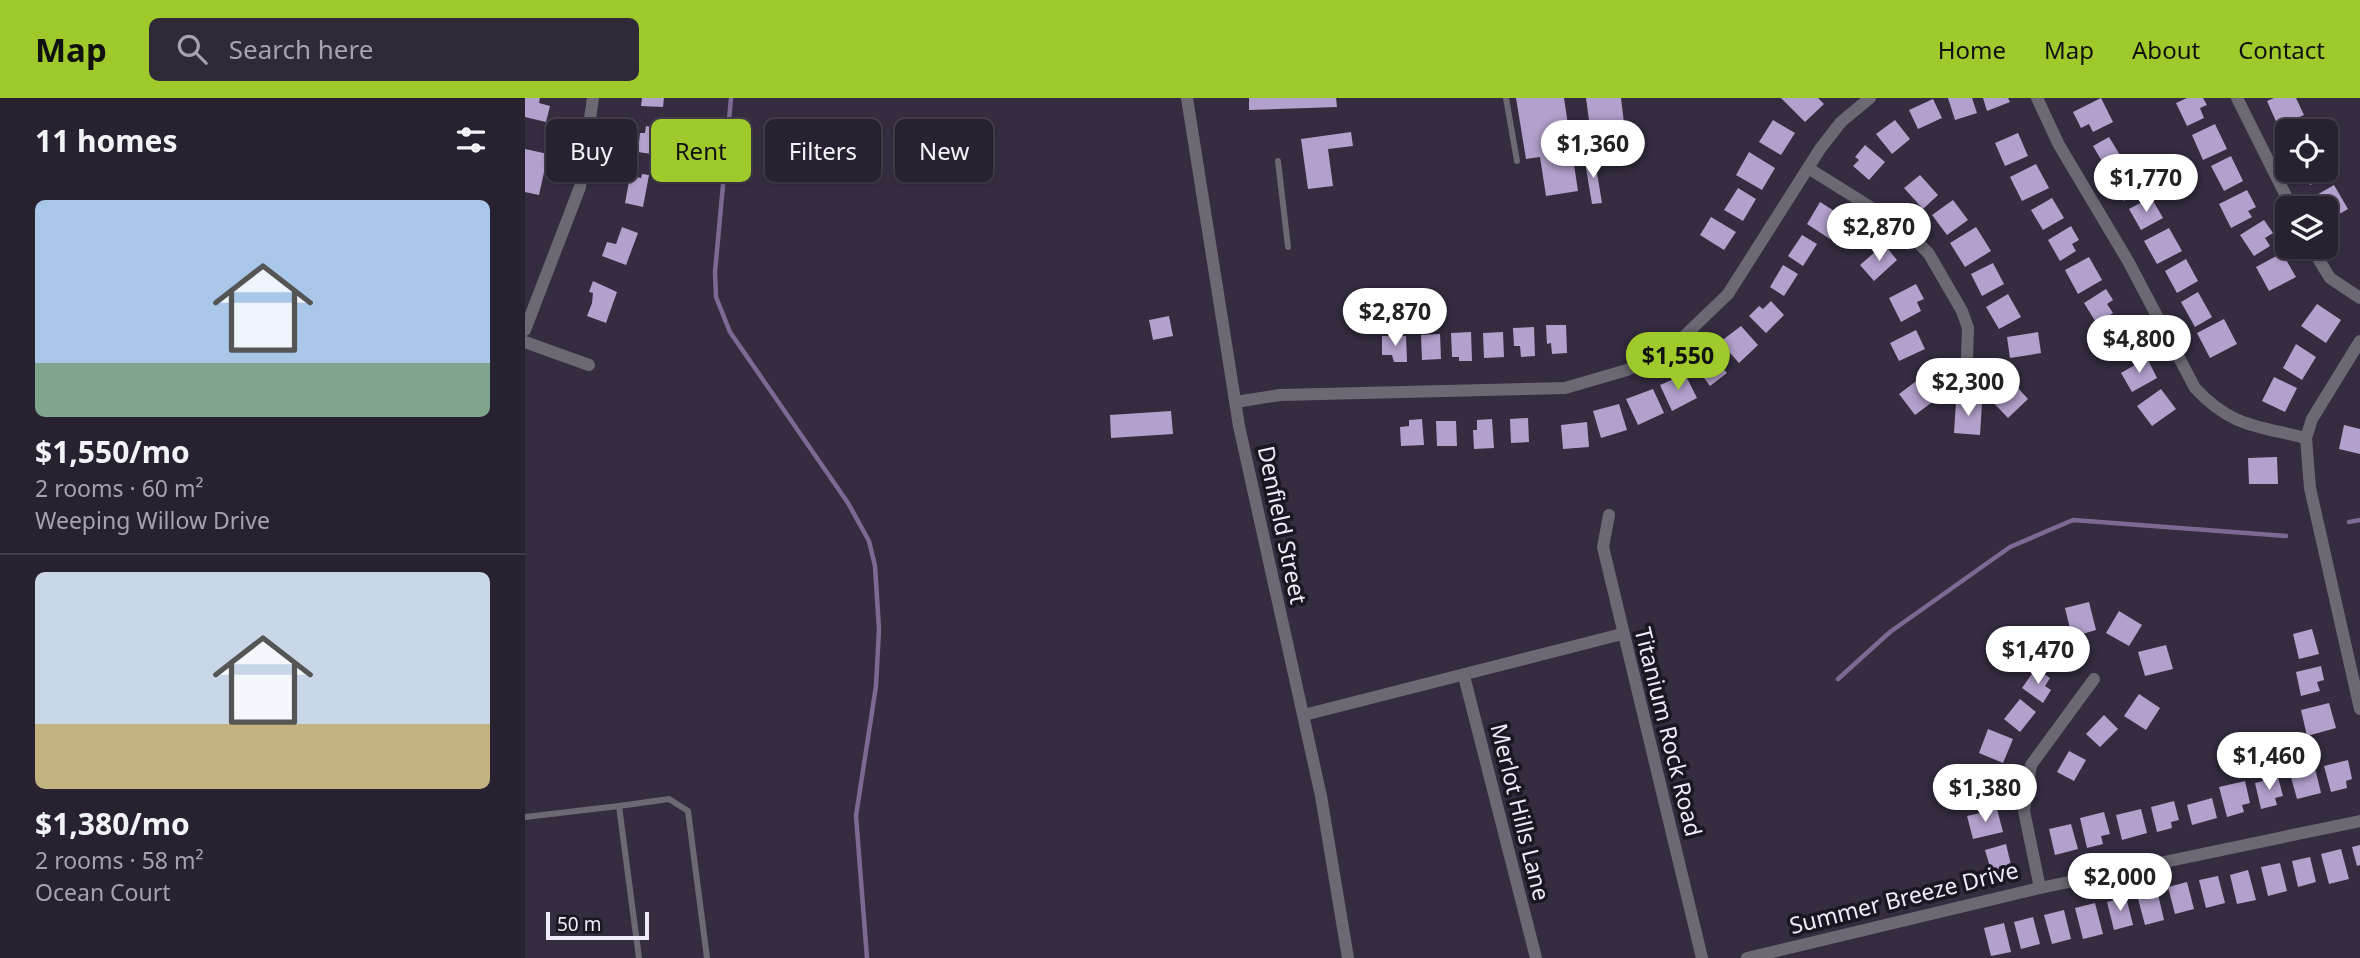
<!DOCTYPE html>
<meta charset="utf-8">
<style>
body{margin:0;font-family:"Noto Sans",sans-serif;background:#302938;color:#f1f3f6;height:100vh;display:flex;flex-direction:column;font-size:26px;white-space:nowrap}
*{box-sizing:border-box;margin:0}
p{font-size:23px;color:#a5a3ab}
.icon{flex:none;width:38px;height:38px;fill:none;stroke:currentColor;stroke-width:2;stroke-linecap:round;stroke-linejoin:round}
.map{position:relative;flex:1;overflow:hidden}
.sheet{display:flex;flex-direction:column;background:#282130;width:525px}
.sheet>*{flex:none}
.guide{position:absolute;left:21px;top:21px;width:665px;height:63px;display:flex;gap:14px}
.fabs{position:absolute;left:1750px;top:21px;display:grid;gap:14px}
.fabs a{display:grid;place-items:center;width:63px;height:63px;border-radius:10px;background:#282130;box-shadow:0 2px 5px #0004,0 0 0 2px #443e4c;font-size:35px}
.scale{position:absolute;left:21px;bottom:18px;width:103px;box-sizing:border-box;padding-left:7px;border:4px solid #f0ebf8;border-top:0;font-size:19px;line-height:24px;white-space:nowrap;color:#f0ebf8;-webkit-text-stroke:5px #1b1720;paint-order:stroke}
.price{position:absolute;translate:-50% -60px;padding:0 16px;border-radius:24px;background:#fff;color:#222;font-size:23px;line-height:46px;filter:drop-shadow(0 2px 4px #0008)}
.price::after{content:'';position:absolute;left:50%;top:42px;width:21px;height:16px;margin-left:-10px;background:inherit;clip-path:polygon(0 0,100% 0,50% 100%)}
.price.on{background:#a0c92b;color:#111}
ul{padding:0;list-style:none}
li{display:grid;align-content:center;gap:14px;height:371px;padding:0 35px}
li+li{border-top:2px solid #443e4c}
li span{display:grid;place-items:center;height:217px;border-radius:10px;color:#555}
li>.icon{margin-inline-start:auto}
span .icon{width:126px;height:126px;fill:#fffc;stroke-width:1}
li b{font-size:30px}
h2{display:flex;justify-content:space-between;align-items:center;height:84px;padding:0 35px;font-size:30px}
.chip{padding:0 24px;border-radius:10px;background:#282130;box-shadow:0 2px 5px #0004,0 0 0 2px #443e4c;font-size:24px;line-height:63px}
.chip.on{background:#a0c92b;color:#111}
header{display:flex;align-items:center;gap:42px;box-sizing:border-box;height:98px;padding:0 35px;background:#a0c92b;color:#111}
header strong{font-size:33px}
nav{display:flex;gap:38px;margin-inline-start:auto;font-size:24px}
.search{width:490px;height:63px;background:#302938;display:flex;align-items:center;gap:18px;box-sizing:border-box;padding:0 24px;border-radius:10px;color:#a5a3ab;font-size:26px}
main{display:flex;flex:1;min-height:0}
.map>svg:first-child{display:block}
</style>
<header>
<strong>Map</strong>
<div class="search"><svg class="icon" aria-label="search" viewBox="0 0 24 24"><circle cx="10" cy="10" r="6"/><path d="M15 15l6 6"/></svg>Search here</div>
<nav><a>Home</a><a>Map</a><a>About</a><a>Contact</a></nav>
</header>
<main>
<section class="sheet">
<h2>11 homes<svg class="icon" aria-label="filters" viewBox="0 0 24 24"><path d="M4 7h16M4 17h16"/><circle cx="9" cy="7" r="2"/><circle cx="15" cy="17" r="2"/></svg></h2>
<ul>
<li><span style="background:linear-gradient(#a9c7e8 75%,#7fa58c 0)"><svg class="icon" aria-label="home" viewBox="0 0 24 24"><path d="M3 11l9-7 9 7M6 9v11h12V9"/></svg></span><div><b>$1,550/mo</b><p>2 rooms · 60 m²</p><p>Weeping Willow Drive</p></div></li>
<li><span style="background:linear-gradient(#c9d6e8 70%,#c2b280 0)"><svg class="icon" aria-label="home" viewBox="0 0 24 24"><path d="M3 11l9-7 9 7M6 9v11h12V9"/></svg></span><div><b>$1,380/mo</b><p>2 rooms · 58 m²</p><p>Ocean Court</p></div></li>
</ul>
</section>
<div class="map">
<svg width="1835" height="860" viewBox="0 0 1835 860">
<rect width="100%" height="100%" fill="#352c40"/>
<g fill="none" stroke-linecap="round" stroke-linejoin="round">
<!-- stream -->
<g stroke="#7c6a94" stroke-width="4.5">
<path d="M206 0 190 174 191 199 205 234 323 405 344 443 350 468 354 531 351 588 331 718 342 860"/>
<path d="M1824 424 1835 422"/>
<path d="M1313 581 1365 534 1485 449 1548 422 1761 438"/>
</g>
</g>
<!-- building -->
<g fill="#b3a1cd">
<path d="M0 0H15L14 5 25 8 21 24 0 19Z"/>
<path d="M117 0H139L138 9 116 8Z"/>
<path d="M724 0H811L812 9 724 12Z"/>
<path d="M991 0H1039L1053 93 1021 98 1015 59 1001 61Z"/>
<path d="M1061 0H1096L1099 25 1065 30Z"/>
<path d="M1256 0H1293L1299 6 1280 24Z"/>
<path d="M1423 0H1447L1452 15 1430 22Z"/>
<path d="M1458 0H1483L1485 4 1462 13Z"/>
<path d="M1576 0 1588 24 1568 34 1564 26 1556 30 1548 14Z"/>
<path d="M1662 0H1678L1682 7 1675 10 1679 20 1662 28 1651 5Z"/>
<path d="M1749 0H1771L1779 17 1753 28 1742 3Z"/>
<path d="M1408 1 1417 20 1393 31 1384 12Z"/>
<path d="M1248 22 1270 35 1256 57 1234 44Z"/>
<path d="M1370 22 1385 41 1367 56 1351 36Z"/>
<path d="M1781 24 1786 33H1763Z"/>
<path d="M1690 26 1702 51 1678 62 1667 37Z"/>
<path d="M121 28 137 31 133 57 113 54 115 35H120Z"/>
<path d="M826 34 828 48 803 51 808 88 783 91 776 41Z"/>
<path d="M1493 35 1503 58 1480 68 1470 45Z"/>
<path d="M1584 39 1598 62 1582 72 1568 48Z"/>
<path d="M1340 47 1360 64 1344 82 1328 68 1334 62 1330 59Z"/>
<path d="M0 51 23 56 14 97 0 94Z"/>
<path d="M1224 54 1250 70 1237 92 1211 77Z"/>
<path d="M1069 57 1077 105 1067 106 1059 58Z"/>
<path d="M1706 58 1718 83 1699 93 1686 68Z"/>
<path d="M1801 59 1809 75 1785 87 1777 72H1801Z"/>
<path d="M1511 66 1524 90 1497 103 1485 79Z"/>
<path d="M1606 67 1620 91 1599 103 1585 79Z"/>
<path d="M117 76 124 77 118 109 100 105 105 78 116 80Z"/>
<path d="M1395 77 1413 97 1398 111 1379 90Z"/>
<path d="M1809 87 1823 111 1804 122 1801 110 1790 98Z"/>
<path d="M1213 90 1231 101 1218 123 1199 112Z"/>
<path d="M1722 92 1731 109 1723 113 1727 119 1706 130 1694 106Z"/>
<path d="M1626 99 1638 120 1616 132 1604 111Z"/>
<path d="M1527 100 1539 120 1518 132 1506 112Z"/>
<path d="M1428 102 1443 122 1422 137 1407 117Z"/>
<path d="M1295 104 1319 119 1305 141 1282 126Z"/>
<path d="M1186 119 1211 134 1199 152 1175 137Z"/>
<path d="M1739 122 1748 135 1740 140 1745 148 1729 158 1715 137Z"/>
<path d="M1546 128 1554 142 1547 146 1551 153 1535 163 1523 142Z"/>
<path d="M97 129 113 135 101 167 77 158 82 144 91 146Z"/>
<path d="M1451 129 1466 153 1440 169 1425 145Z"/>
<path d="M1644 130 1657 153 1632 166 1619 143Z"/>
<path d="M1277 137 1292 146 1278 168 1263 158Z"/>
<path d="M1359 146 1372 162 1349 183 1335 167Z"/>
<path d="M1757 155 1771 179 1744 193 1731 169Z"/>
<path d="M1564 159 1577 182 1553 196 1540 172Z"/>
<path d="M1661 161 1673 183 1652 195 1640 173Z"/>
<path d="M1468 165 1479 186 1457 198 1446 176Z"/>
<path d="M1258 167 1273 176 1259 198 1245 189Z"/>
<path d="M68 183 92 194 81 225 62 218 67 205 68 195 64 194Z"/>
<path d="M1391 186 1399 201 1392 204 1396 213 1376 224 1364 200Z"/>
<path d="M1581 191 1588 202 1582 206 1588 215 1572 226 1559 205Z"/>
<path d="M1673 194 1687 219 1670 229 1656 204Z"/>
<path d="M1483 196 1496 219 1474 231 1461 209Z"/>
<path d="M1246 203 1259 217 1241 235 1224 218 1234 208 1238 211Z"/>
<path d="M1792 206 1816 222 1801 245 1776 228Z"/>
<path d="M644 218 648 238 628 242 624 222Z"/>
<path d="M1599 221 1613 245 1595 256 1581 232Z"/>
<path d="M1699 221 1712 246 1685 260 1672 235Z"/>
<path d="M1021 227H1041L1042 255 1027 256 1026 245 1022 246Z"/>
<path d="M1216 228 1233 247 1214 265 1195 244Z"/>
<path d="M1009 229 1010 258 996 259 995 248H989L988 230Z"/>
<path d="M1391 232 1400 251 1374 263 1365 245Z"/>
<path d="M946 234 947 263H934V259H927L926 235Z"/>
<path d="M978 234 979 259 959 260 958 235Z"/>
<path d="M1513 234 1516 255 1485 260 1482 239Z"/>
<path d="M915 236 916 261 897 262 896 237Z"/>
<path d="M857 238H881L882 264H869L867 257H857Z"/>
<path d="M1771 246 1791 259 1777 282 1758 270Z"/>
<path d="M1186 255 1202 275 1185 288 1170 268Z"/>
<path d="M1622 260 1632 280 1607 294 1596 275Z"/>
<path d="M1160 276 1172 300 1147 313 1135 287Z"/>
<path d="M1398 278 1414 299 1390 317 1374 296Z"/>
<path d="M1483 279 1503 301 1483 320 1462 298Z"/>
<path d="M1749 279 1772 290 1760 314 1737 303Z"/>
<path d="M1128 291 1139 315 1113 327 1101 301Z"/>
<path d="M1636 291 1651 311 1627 328 1612 308Z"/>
<path d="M1431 304 1457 305 1455 337 1429 335Z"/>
<path d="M1094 306 1102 332 1076 340 1068 313Z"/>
<path d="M646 313 648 336 586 340 585 317Z"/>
<path d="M1003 320 1004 344 986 345 985 321Z"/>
<path d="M897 321 899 347 876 348 875 329 884 328V322Z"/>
<path d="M967 321 969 350 949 351 948 332H952V322Z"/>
<path d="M911 323H931L932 348H912Z"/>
<path d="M1062 324 1064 349 1038 351 1036 327Z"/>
<path d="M1819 327 1835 331V356L1814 351Z"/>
<path d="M1752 359 1753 386H1724L1723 360Z"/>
<path d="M1564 504 1571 532 1547 539 1540 510Z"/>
<path d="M1594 513 1617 527 1604 548 1581 535Z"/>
<path d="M1522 528 1540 548 1521 564 1504 544Z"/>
<path d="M1787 531 1794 556 1774 561 1768 536Z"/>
<path d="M1641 547 1648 571 1620 578 1613 554Z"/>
<path d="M1796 568 1799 582 1792 584 1795 593 1776 598 1771 574Z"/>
<path d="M1511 570 1525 580 1520 588 1526 592 1518 605 1497 590Z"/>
<path d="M1614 596 1635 610 1621 632 1599 618Z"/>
<path d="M1495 601 1511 614 1495 634 1479 621Z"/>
<path d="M1804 605 1811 630 1782 638 1776 612Z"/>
<path d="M1579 617 1593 631 1575 649 1561 636Z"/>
<path d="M1463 631 1488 641 1478 665 1454 655Z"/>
<path d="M1544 653 1561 662 1549 683 1532 674Z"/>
<path d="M1823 662 1827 681 1821 683 1822 690 1806 694 1799 668Z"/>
<path d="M1789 666 1796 695 1772 701 1764 672Z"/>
<path d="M1453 675 1474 676 1473 700 1452 699Z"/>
<path d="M1753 679 1758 698 1750 700 1752 707 1736 711 1730 685Z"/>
<path d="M1720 683 1725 705 1717 707 1719 714 1702 719 1694 689Z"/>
<path d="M1687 700 1692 720 1667 727 1662 707Z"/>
<path d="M1649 703 1654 722 1646 724 1647 730 1632 734 1626 709Z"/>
<path d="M1472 711 1478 734 1448 741 1442 718Z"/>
<path d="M1616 711 1622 735 1597 742 1591 717Z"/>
<path d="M1579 714 1585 736 1576 738 1578 746 1562 750 1555 720Z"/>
<path d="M1546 726 1553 751 1530 757 1524 731Z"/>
<path d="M1481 746 1487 771 1467 776 1460 752Z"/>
<path d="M1835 747V767L1832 768 1827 749Z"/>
<path d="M1816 751 1824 781 1804 786 1796 756Z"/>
<path d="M1785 759 1791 784 1773 789 1767 763Z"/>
<path d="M1755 765 1762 793 1743 798 1736 769Z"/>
<path d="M1723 772 1731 802 1712 806 1705 777Z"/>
<path d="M1693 778 1700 805 1681 810 1674 782Z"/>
<path d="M1662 784 1669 811 1650 816 1643 789Z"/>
<path d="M1632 792 1639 822 1620 827 1612 797Z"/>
<path d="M1601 799 1608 827 1589 832 1582 804Z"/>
<path d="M1570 805 1578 836 1558 841 1550 810Z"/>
<path d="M1539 812 1546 841 1527 846 1519 817Z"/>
<path d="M1508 819 1515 846 1496 851 1489 824Z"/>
<path d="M1479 825 1486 854 1466 858 1459 830Z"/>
</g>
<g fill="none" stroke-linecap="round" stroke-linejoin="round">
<!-- lane -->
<g stroke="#6d6973" stroke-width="6">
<path d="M981 0 992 63"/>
<path d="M753 63 763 149"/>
<path d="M94 708 144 701 163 713 182 860"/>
<path d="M0 719 94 708 114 860"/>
</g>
<!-- street -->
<g stroke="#6d6973" stroke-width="12">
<path d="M662 0 714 328 796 698 823 860"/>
<path d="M1512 0 1534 47 1603 163 1670 290C1706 329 1733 328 1781 340"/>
<path d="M1712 0 1767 110"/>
<path d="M1283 70 1379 130 1404 156 1437 213 1443 230 1442 259"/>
<path d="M1786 149 1805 180 1835 200"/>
<path d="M0 232 55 89 68 0"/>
<path d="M1835 243 1787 321 1781 340 1785 390 1835 611"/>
<path d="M0 244 64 267"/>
<path d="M710 304 755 297 1040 290 1102 272 1127 260 1152 245 1203 196 1295 51 1316 24 1345 0"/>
<path d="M1084 417 1078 449 1177 860"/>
<path d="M939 578 1011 860"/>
<path d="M779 617 1097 536"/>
<path d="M1515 790 1499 713 1506 667 1569 581"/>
<path d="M1222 860 1515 790 1835 723"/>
</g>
</g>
<g text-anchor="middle" stroke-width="7" stroke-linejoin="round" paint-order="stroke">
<!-- street labels -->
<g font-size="23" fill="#f0ebf8" stroke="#1b1720">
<text transform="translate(757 427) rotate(78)" y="8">Denfield Street</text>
<text transform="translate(1143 634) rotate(76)" y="8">Titanium Rock Road</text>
<text transform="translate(995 714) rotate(76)" y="8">Merlot Hills Lane</text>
<text transform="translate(1379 800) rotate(-14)" y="8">Summer Breeze Drive</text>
</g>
</g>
</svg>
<div class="fabs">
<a><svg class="icon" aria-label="locate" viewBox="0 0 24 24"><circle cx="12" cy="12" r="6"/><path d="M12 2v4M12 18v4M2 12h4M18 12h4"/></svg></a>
<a><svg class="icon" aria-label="layers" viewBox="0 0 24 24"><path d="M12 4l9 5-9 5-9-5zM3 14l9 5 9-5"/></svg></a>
</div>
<div class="scale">50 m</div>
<b class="price" style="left:1068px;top:82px">$1,360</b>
<b class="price" style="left:1621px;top:116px">$1,770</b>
<b class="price" style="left:1354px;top:165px">$2,870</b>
<b class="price" style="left:870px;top:250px">$2,870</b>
<b class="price" style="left:1614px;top:277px">$4,800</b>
<b class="price on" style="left:1153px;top:294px">$1,550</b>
<b class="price" style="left:1443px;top:320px">$2,300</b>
<b class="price" style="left:1513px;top:588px">$1,470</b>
<b class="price" style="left:1744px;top:694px">$1,460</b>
<b class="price" style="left:1460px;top:726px">$1,380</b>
<b class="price" style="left:1595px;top:815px">$2,000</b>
<div class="guide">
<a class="chip">Buy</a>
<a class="chip on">Rent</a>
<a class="chip">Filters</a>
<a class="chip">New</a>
</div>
</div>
</main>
